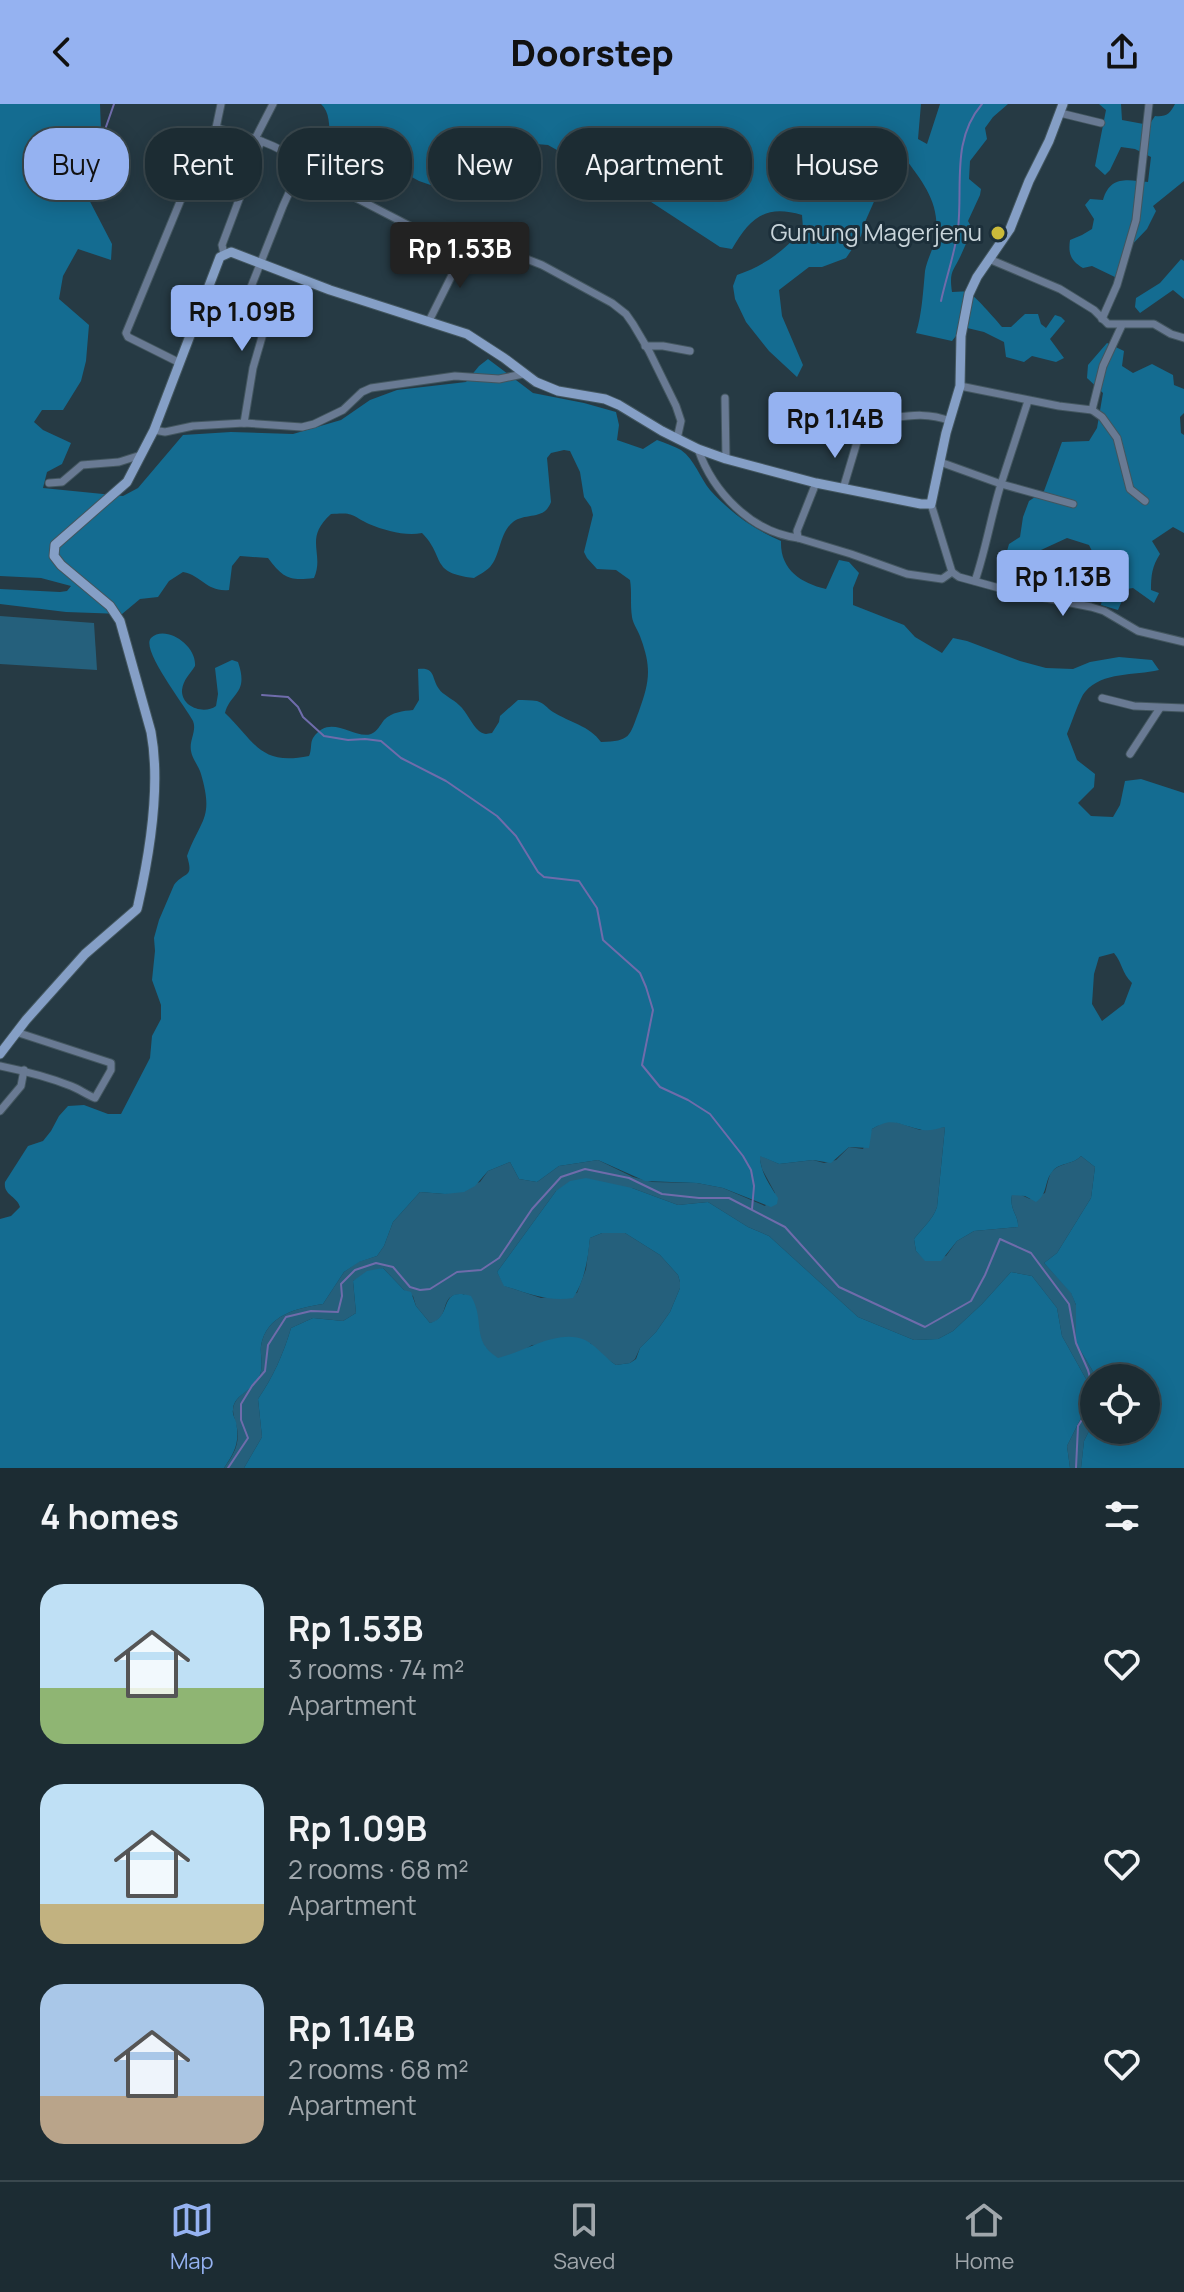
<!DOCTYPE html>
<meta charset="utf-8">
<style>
body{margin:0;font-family:Manrope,sans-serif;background:#25343b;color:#f1f3f6;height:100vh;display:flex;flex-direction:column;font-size:30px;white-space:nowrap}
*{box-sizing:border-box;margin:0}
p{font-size:26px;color:#a0a7ac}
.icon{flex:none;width:44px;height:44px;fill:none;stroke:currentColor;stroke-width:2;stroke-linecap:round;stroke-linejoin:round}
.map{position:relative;height:1364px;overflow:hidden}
.sheet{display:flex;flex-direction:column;background:#1c2c33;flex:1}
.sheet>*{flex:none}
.top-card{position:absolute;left:24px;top:24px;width:1136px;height:72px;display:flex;gap:16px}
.buttons{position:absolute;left:1080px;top:1260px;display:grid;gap:16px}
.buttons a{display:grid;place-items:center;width:80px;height:80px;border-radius:50%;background:#1c2c33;box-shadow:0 4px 20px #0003,0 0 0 2px #3a484e;font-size:40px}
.price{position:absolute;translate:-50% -68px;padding:0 18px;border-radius:8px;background:#95b2f1;color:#111;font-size:26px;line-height:52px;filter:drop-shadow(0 2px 4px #0008)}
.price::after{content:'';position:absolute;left:50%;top:48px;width:24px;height:18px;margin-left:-12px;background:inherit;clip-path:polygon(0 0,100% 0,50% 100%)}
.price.selected{background:#222;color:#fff}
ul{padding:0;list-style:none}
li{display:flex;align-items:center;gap:24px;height:200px;padding:0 40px}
li span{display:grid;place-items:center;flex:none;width:224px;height:160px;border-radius:24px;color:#555}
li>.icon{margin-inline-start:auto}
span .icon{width:96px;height:96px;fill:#fffc;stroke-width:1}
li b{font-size:34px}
h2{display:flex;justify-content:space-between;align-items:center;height:96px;padding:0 40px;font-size:34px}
.chip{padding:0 28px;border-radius:32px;background:#1c2c33;box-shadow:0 4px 20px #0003,0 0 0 2px #3a484e;font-size:28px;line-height:72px}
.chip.selected{background:#95b2f1;color:#111}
header{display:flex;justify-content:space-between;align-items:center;height:104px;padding:0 40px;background:#95b2f1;color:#111;font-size:36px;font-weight:800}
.tabs{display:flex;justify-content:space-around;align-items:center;height:112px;border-top:2px solid #3a484e;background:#1c2c33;font-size:22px;color:#a0a7ac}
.tabs a{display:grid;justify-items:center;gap:4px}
.tabs .selected{color:#95b2f1}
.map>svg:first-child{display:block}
</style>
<header><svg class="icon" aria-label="back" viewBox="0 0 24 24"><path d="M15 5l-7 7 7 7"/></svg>Doorstep<svg class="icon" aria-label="share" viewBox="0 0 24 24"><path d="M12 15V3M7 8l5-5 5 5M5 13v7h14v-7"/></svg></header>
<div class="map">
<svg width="1184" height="1364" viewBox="0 0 1184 1364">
<rect width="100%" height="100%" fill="#263a44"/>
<!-- green -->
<g fill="#25607c">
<path d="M0 512 94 519 97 566 0 560Z"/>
<path d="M884 1018H896L920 1026 945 1023 937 1103C932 1117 923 1123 914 1135L916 1147 925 1156 946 1152 957 1137 974 1127 1018 1123C1019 1111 1009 1106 1012 1091L1019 1090 1030 1095 1045 1089C1047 1083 1048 1074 1051 1069 1059 1058 1073 1061 1081 1052L1095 1063 1091 1094 1057 1149 1044 1159 1071 1188 1076 1201V1239L1097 1274H1094V1317L1084 1337 1081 1364H1070L1067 1342 1091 1294 1086 1275 1062 1232 1057 1204 1032 1172 1011 1168 982 1200 953 1227 938 1235 914 1236 858 1213 769 1132 748 1123 708 1098 678 1101 632 1084 556 1087 497 1168 505 1182 541 1194 577 1189 586 1165 590 1134 602 1129H625L660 1151 678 1171 680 1178V1184L670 1208 656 1228 640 1244 635 1255 630 1259 616 1261 604 1253 590 1239 532 1241 521 1248 498 1255C476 1241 472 1213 464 1190 436 1189 453 1214 430 1219L416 1202 413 1192 404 1186 383 1164 353 1177 356 1209 343 1217 313 1214 291 1224C283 1251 273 1273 258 1295L262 1333 244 1364H224C233 1351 240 1341 237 1324 236 1319 233 1311 233 1306 234 1290 253 1287 259 1273 264 1263 260 1252 261 1242 266 1211 297 1204 323 1200L344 1168 358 1158 377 1152 384 1142 393 1118 420 1088 445 1090 480 1078 488 1067 510 1058 519 1075 537 1078 559 1062 598 1056 633 1073 652 1078 697 1079 723 1084 765 1102 775 1089 762 1065 759 1051 779 1060 813 1056 824 1059 836 1056 849 1043 863 1045 872 1025Z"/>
</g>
<!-- forest -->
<g fill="#146c91" fill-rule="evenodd">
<path d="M0 0H100L101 26 83 84 112 140 111 156 78 145 63 172 59 195 89 221 86 257 81 277 63 306H42L34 318 43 326 71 339 62 360 47 368 43 384 123 392 138 384 183 331 231 328 293 330 341 316 370 296 397 286 466 278 479 262 488 255 533 289 584 299 616 308 619 321 617 336 643 345 657 336C665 339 674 342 681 346 695 356 700 374 710 386 731 409 753 425 781 437 780 465 800 479 826 485L839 456 849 458 859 469 853 484V501L904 521 915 533 942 549 953 534 967 537 1020 557 1046 564 1073 565 1090 558 1119 553 1152 556 1159 566C1134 572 1103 567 1085 588 1080 593 1071 621 1067 630L1077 656 1095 670 1094 683 1078 699 1091 712 1113 713 1120 701 1125 677 1141 675 1184 689V1364H1081L1084 1337 1094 1317V1326H1146V1274H1097L1076 1239V1201L1071 1189 1044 1159 1057 1149 1091 1094 1095 1063 1081 1052C1073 1061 1059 1058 1052 1068 1044 1078 1048 1090 1036 1098L1025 1092 1012 1091C1009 1106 1019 1111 1018 1123L974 1127 957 1137 941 1157H925L916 1147 914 1135C923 1123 932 1117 937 1103L945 1023C936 1025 927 1028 918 1025 896 1020 893 1013 872 1025L869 1044 849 1043 831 1059 813 1056 779 1060 760 1052C760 1068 770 1081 778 1094L777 1100 771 1103 723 1084 697 1079 645 1077 598 1056 559 1062 537 1078 519 1075 510 1058 488 1067 475 1082 464 1088 445 1090 420 1088 393 1118 384 1142 377 1152 359 1158 344 1168 323 1200C297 1204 266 1211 261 1242 260 1252 264 1263 259 1273 253 1287 233 1291 233 1306 232 1310 235 1314 236 1318 240 1338 235 1348 224 1364H0V1115L11 1112 20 1103C17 1092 3 1091 5 1078L28 1042 43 1037 51 1027 59 1012 68 1002 84 1001 108 1010H121L150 954 152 932 161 915V901L152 876 155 847 154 834 159 816 174 781C185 767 194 775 187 752 201 714 214 715 201 670 199 662 192 655 191 647 189 636 197 627 193 617 186 603 140 545 151 534 165 520 197 541 195 562 190 570 183 576 182 586 181 603 204 611 216 602L218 590 215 564 232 556 238 558C249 590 231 588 225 609 256 639 260 662 309 652 312 646 310 639 313 634 330 608 354 636 371 630 378 627 380 621 384 616 392 608 403 607 413 606L419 596 418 565C436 563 431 574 439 585 443 591 453 595 459 601 467 608 471 620 479 627 485 631 486 630 492 629L499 618 500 612 518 596C524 596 531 596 537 597 544 599 547 604 553 608 569 618 590 622 601 638 631 637 629 633 639 607 649 579 652 565 641 535 639 528 633 520 632 513 630 500 632 488 630 476L616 466 597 465 587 454 584 448 593 411 591 403 584 393 580 368 570 347 564 346 551 349 547 354 551 398C544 417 526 408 513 418 499 429 501 451 490 463 486 467 479 471 474 474 429 469 446 453 422 429 405 432 386 427 369 420 351 411 354 408 331 410 303 435 325 449 314 474 289 477 283 474 268 454L240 452 232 462 229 486C206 488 203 472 183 468L169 477 158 493 140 495 122 510 66 508 0 500V485L60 488 67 487 71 482 41 474 0 472ZM1114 849C1123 860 1121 868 1132 879L1124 900 1102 917 1092 900 1094 870 1099 853Z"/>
<path d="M321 0H921L918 35 927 40 940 0H1008L993 13 985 24 987 35 970 57 969 75 981 85 980 91 968 117 973 126C968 134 965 142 961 151 953 168 949 167 952 188 957 188 962 187 967 188 974 190 996 216 1002 223H1011L1025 210H1038L1041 220 1046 224 1055 211 1061 213 1065 217 1050 235 1064 254 1056 258 1032 252 1024 258 1006 253 1004 238 984 228 963 223 952 237 916 229C922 210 923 188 925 167 927 155 934 144 936 132 940 99 923 78 904 53L880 84 865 118 861 132 846 154 822 163H809L779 186 782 212 803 261 797 273 769 247 746 218 735 195 733 182 737 171C765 161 785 147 803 124L802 111C765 100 750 114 732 145L720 143 648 96 628 80 582 60 548 41 536 40 500 27 485 48C498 72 489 74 477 95L464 96 442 85 419 77 377 54 341 40 330 34C329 22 330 8 321 0Z"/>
<path d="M1099 0H1121L1122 16 1149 21 1155 12C1166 13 1170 10 1175 0H1184V77L1153 102 1156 107 1147 125 1125 148 1117 174 1092 162 1083 164C1071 157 1068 150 1070 136L1082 131 1092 125 1094 115 1085 101 1090 95 1103 96C1110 71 1128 76 1148 78L1151 53 1135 45 1121 43 1110 66 1105 71 1095 62 1106 6Z"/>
<path d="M1181 155 1184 157V195L1173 186 1140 209 1135 203 1136 194 1160 179Z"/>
<path d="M1107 239 1124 247 1122 262 1133 269 1152 260 1173 271 1174 281 1184 285V309L1180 313 1181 329 1184 331V429L1173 423 1152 437 1160 450C1152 462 1151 472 1151 486L1159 489 1154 499 1133 484 1127 485 1118 506 1101 501 1105 478 1099 472 1101 457 1094 451 1089 441 1067 434 1028 452 1010 454 1007 447 1009 440 1020 433 1023 413 1029 397 1044 387 1062 338 1089 337 1097 324 1103 289 1087 274 1088 261Z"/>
<path d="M586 1074 632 1084 678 1101 708 1098 748 1123 769 1132 858 1213 914 1236 938 1235 953 1227 982 1200 1011 1168 1032 1172 1057 1204 1062 1232 1086 1275 1091 1294 1067 1342 1070 1364H244L262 1333 258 1295C273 1273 283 1251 291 1224L313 1214 343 1217 356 1209 353 1177 367 1167 383 1164 404 1186 411 1188 416 1202 430 1219C454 1213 437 1182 471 1192 486 1218 470 1236 498 1254 524 1248 558 1224 585 1236 597 1242 605 1254 616 1261L630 1259 636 1255 640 1244 656 1228 670 1208 680 1184V1178L678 1171 660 1151 625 1129H602L590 1134C588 1154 585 1177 573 1194 548 1198 528 1189 504 1182L497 1168 556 1087 570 1077Z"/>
</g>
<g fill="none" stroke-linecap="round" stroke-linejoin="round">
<!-- stream -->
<g stroke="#6f6cab" stroke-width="2">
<path d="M93 60 114 0"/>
<path d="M941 197C946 174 955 149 958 125 963 82 951 36 982 0"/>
<path d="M262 591 288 593 298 603 303 613 324 632 348 636 365 635 381 637 401 654 446 677 497 712 516 732 538 768 544 773 579 777 597 804 603 836 640 869 646 883 653 906 642 961 660 983 688 996 710 1010 743 1052 751 1066 754 1082 752 1105"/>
<path d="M228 1364 248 1334 241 1316V1300L252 1282 265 1267 268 1241 286 1213 311 1207 338 1208 342 1192 341 1180 355 1166 376 1159 393 1163 410 1183 420 1186 430 1185 457 1168 481 1166 499 1154 532 1105 561 1073 585 1065 629 1074 662 1090 699 1094H729L785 1123 839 1183 925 1223 971 1197 985 1171 1000 1135 1031 1149 1069 1200 1076 1239 1088 1266 1094 1288"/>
<path d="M1076 1364 1078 1322 1094 1297"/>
</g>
<!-- minor casing -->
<g stroke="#43565f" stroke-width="9">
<g id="minor">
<path d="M1060 9 1101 19"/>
<path d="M216 24 221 0"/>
<path d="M255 35 273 0"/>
<path d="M302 60 354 93 439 137 519 152 542 161 612 199 626 210 633 220 649 247 676 302 681 317 677 335"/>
<path d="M224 150 222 141 261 37"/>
<path d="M989 155 1060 185 1094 206 1108 220H1154L1171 230 1184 234"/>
<path d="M200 204 262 223 264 226 253 264 244 319"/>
<path d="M1102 215 1117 181 1136 116 1149 0"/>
<path d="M429 217 466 143"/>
<path d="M645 242H663L690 247"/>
<path d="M180 259 128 233 126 229 205 37 211 27 216 24C245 31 279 40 302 60L283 102 238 216"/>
<path d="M960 282 1059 302 1092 306 1102 313 1117 334 1130 385 1145 397"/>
<path d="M725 294 726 355"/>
<path d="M1092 306 1103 262 1122 221"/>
<path d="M886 321 892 314C912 311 930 309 950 317"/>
<path d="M154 326 165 328 193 322 244 319 302 323 314 320 343 306 362 288 371 284 455 272 499 275 523 270"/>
<path d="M698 345C713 388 751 428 798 434"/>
<path d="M940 358 1001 380 1028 297"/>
<path d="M49 379 62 378 82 361 119 358 141 351"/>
<path d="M816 379 797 427 798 434 851 450 907 470 942 475 952 468"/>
<path d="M843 385 860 328V325L853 321"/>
<path d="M931 400 952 468 959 473 1010 487 1091 503 1104 507 1138 527 1184 538"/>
<path d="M975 477C986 445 991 412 1001 380L1073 400"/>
<path d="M1102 594 1134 602 1184 604"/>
<path d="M1130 650 1160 604"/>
<path d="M0 962C24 967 48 973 71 982 79 985 87 991 95 994L111 966V959L16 928"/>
<path d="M0 1007 21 982 24 966"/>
</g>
</g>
<!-- secondary casing -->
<g stroke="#43565f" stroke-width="11">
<path id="secondary" d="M0 950 26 916 85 850 137 805 138 801C150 748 161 682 151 628L120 517 110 502 61 461 54 452 55 441 127 378 154 326 220 153 231 148 330 186 467 230 504 254 536 278 558 287 605 295 619 301 662 327 698 345 726 355 816 379 921 400H931L946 329 960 282 961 232 969 190 977 173 1010 125 1029 77 1049 37 1063 0"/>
</g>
<!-- minor -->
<use href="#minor" stroke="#697a93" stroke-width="7"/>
<!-- secondary -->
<use href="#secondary" stroke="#859fc6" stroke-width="9"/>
</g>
<!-- markers -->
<circle fill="#caba3a" stroke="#1c2f3a" stroke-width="3" cx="998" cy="129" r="8"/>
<g text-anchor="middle" stroke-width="6" stroke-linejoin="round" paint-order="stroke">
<!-- poi labels -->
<g font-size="24" fill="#c8d4da" stroke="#1c2f3a" text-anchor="end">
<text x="982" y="137">Gunung Magerjenu</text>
</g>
</g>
</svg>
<div class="buttons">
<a><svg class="icon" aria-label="locate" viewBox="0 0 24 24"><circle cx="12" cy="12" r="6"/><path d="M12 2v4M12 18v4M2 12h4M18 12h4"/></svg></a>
</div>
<b class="price selected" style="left:460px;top:186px">Rp 1.53B</b>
<b class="price" style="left:242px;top:249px">Rp 1.09B</b>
<b class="price" style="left:835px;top:356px">Rp 1.14B</b>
<b class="price" style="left:1063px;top:514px">Rp 1.13B</b>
<div class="top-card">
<a class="chip selected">Buy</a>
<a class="chip">Rent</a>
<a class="chip">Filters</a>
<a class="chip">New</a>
<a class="chip">Apartment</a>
<a class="chip">House</a>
</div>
</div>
<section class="sheet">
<h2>4 homes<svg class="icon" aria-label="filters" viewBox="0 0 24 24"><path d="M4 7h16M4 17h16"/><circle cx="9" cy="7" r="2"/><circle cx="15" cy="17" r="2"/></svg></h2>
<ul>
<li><span style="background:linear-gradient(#bfe0f5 65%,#8fb573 0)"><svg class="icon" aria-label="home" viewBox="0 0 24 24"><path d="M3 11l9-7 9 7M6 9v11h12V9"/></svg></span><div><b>Rp 1.53B</b><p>3 rooms · 74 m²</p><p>Apartment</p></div><svg class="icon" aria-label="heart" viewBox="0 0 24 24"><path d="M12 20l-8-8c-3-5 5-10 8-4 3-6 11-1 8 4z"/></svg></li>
<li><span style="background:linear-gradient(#bfe0f5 75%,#c2b280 0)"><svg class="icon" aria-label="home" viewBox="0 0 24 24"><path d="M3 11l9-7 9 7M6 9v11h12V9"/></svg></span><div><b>Rp 1.09B</b><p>2 rooms · 68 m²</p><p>Apartment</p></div><svg class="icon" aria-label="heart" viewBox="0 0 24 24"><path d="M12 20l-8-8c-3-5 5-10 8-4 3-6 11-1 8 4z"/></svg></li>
<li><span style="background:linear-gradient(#a9c7e8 70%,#b9a48a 0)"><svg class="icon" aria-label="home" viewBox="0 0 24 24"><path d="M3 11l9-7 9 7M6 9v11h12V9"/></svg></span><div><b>Rp 1.14B</b><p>2 rooms · 68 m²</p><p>Apartment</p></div><svg class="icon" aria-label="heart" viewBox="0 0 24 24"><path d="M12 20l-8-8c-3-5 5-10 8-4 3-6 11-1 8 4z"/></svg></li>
</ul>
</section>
<nav class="tabs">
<a class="selected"><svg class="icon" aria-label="map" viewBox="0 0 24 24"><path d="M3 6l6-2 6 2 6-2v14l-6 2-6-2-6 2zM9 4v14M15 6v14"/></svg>Map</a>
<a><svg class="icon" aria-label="saved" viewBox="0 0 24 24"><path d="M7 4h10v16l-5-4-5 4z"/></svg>Saved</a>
<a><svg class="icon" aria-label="home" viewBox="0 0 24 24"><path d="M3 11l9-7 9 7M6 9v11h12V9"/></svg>Home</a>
</nav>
